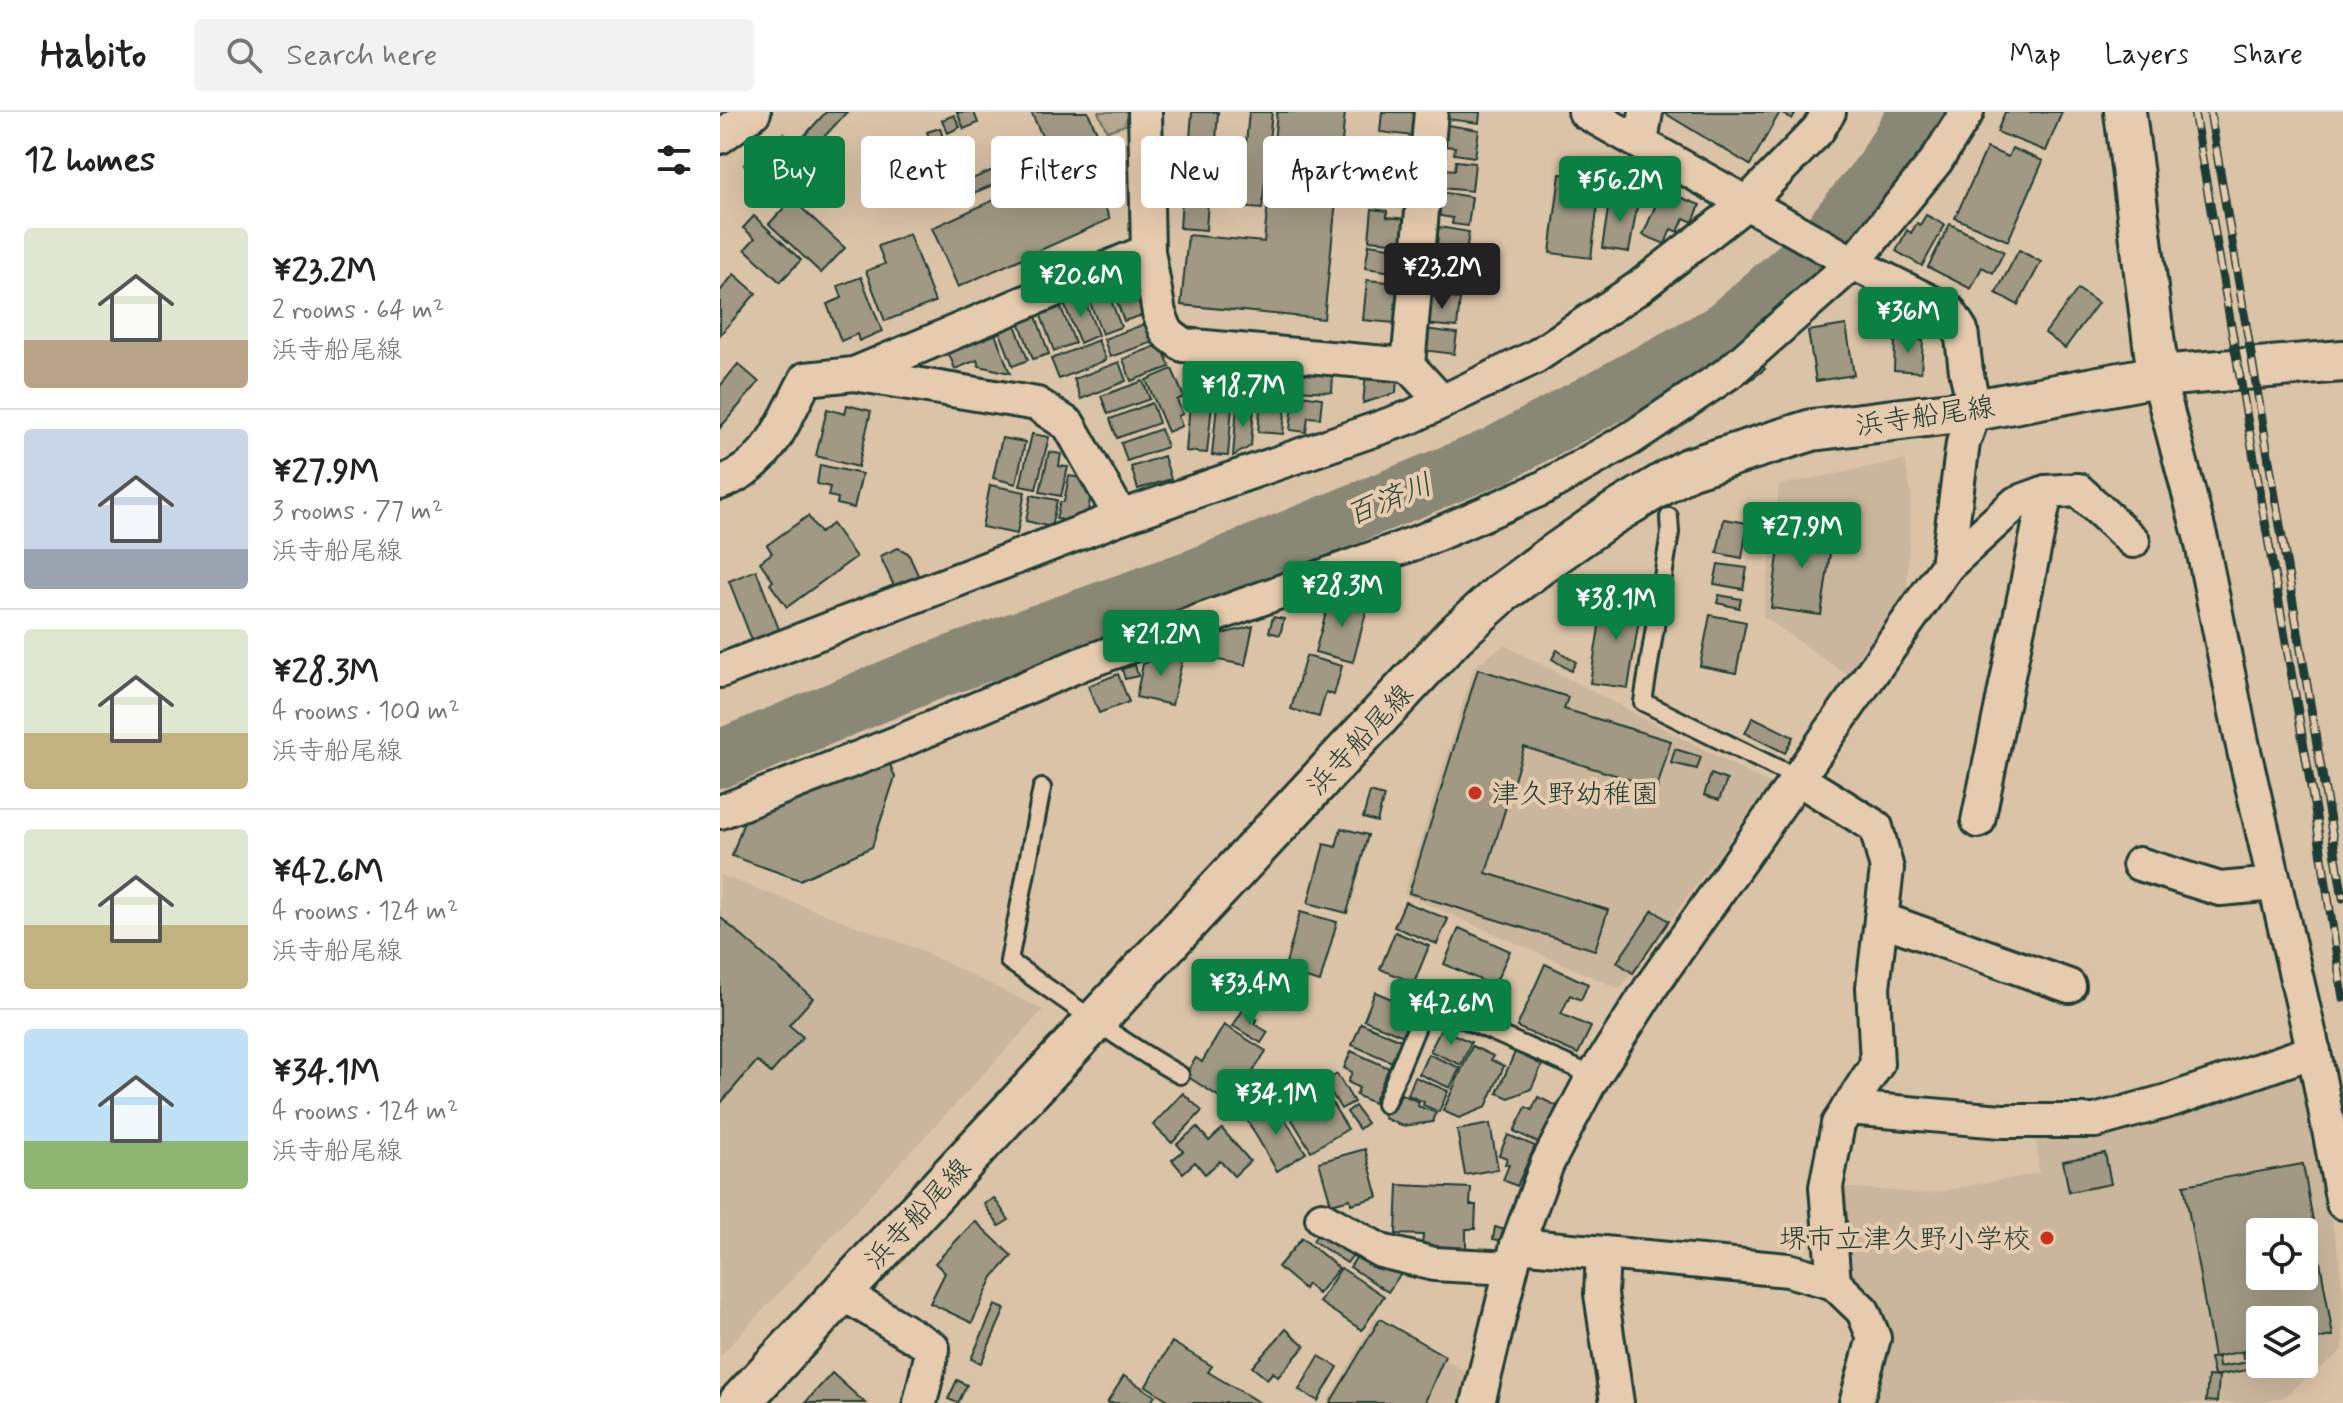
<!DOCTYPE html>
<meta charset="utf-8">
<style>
body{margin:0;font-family:Mynerve,"Klee One",sans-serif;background:#f2f2f2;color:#222;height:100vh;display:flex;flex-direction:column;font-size:30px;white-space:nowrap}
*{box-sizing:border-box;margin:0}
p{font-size:26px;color:#767676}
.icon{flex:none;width:44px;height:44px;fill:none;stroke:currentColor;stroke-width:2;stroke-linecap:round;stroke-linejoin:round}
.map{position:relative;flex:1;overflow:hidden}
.panel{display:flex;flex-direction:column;background:#fff;width:720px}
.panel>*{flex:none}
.hud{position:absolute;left:24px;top:24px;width:760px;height:72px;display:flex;gap:16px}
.fabs{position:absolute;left:1526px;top:1106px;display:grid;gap:16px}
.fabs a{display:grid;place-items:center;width:72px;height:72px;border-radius:8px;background:#fff;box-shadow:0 8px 32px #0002;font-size:40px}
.price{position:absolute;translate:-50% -68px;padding:0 18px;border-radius:8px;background:#0b8043;color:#fff;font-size:26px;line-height:52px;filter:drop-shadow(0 2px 4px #0008)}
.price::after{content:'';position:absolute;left:50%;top:48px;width:24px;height:18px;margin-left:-12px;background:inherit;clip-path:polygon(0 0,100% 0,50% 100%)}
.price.selected{background:#222;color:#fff}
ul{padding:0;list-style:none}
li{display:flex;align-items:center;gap:24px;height:200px;padding:0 24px}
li+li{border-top:2px solid #e0e0e0}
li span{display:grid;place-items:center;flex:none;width:224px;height:160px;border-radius:8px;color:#555}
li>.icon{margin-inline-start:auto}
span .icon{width:96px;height:96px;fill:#fffc;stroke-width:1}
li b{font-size:34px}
h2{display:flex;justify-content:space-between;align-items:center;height:96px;padding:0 24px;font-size:34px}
.tag{padding:0 28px;border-radius:8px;background:#fff;box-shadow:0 8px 32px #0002;font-size:28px;line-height:72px}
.tag.selected{background:#0b8043;color:#fff}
header{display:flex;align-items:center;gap:48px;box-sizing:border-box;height:112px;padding:0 40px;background:#fff;border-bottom:2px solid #e0e0e0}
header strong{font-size:38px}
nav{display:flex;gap:44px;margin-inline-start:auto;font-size:28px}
.search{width:560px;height:72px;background:#f2f2f2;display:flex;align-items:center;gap:20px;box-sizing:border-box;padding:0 28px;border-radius:8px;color:#767676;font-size:30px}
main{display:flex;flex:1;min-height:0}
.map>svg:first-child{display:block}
</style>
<header>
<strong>Habito</strong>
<div class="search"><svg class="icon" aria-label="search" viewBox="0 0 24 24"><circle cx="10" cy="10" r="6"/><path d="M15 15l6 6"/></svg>Search here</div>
<nav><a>Map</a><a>Layers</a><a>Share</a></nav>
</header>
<main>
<section class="panel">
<h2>12 homes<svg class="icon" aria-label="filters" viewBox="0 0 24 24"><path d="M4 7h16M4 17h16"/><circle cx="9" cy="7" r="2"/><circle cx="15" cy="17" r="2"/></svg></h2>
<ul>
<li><span style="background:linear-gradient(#dfe7d0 70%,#b9a48a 0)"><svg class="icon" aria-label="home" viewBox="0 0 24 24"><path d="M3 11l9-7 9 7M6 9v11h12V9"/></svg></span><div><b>¥23.2M</b><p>2 rooms · 64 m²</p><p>浜寺船尾線</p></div></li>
<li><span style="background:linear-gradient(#c9d6e8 75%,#9aa5b1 0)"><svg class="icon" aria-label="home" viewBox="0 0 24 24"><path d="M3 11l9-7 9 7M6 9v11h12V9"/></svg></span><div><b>¥27.9M</b><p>3 rooms · 77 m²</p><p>浜寺船尾線</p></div></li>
<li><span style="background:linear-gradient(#dfe7d0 65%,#c2b280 0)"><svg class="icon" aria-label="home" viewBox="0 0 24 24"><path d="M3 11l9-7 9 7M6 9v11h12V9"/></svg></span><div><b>¥28.3M</b><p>4 rooms · 100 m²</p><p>浜寺船尾線</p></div></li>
<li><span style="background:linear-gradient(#dfe7d0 60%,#c2b280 0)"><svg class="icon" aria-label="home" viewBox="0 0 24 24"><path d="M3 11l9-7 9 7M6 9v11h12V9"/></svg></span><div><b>¥42.6M</b><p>4 rooms · 124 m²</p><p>浜寺船尾線</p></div></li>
<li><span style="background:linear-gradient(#bfe0f5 70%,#8fb573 0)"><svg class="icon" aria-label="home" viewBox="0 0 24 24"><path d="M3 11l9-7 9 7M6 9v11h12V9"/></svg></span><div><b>¥34.1M</b><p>4 rooms · 124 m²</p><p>浜寺船尾線</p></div></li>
</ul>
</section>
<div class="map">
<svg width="1623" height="1291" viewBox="0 0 1623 1291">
<defs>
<pattern id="park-crowns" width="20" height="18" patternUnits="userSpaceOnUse" patternTransform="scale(2)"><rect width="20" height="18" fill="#b8a992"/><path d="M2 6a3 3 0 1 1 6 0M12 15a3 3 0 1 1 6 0" fill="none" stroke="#958b78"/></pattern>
</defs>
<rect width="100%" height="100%" fill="#dbc3a7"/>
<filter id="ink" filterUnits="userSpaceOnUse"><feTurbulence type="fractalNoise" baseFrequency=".0125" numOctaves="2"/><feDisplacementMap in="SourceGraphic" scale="16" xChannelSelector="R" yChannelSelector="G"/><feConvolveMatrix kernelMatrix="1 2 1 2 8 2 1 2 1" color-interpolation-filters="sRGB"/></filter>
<g filter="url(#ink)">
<!-- built -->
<g fill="#cab69c" fill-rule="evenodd">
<path d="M1185 348 1191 383 1187 479 1127 563 1043 504 1059 373Z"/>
<path d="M784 533 1050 672 900 877 684 782 754 555Z"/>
<path d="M0 763 196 836 323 898 0 1244Z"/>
<path d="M1581 960 1617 1134 1623 1178V1238L1562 1286 1538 1291H1141L1153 1250 1123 1161 1113 1074 1206 1082 1319 1061 1316 1020ZM1540 1120H1584V1164H1540ZM1540 1208H1584V1252H1540Z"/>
<path d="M656 1205 749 1262 741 1291H607Z"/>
</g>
<!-- park -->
<path fill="url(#park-crowns)" stroke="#6c7363" stroke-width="2" d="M378 0H408V12L387 19Z"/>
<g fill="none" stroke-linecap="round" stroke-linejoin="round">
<!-- river -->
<path stroke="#898874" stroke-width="58" d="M0 647 210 560 480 464 775 344 1002 221 1102 134 1164 58 1197 0"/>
</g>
<!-- building -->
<g fill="#a19983" stroke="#1f3d34" stroke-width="2" fill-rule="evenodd">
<path d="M106 0H127L67 65 56 55Z"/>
<path d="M237 0H254L258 11 244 17Z"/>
<path d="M311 0H368L394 59 373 68 390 107 238 175 212 116 307 73 311 81 335 70 322 39 328 37Z"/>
<path d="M472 0H498L496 29 470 27Z"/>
<path d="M529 0H552L542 97 520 95Z"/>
<path d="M557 0H625L604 207 461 193 468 123 544 130Z"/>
<path d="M662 0H696L693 24 660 20Z"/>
<path d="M727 0H760L759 11 726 7Z"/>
<path d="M943 0H1076L1072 7 1060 0 1030 53Z"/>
<path d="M1285 0H1342L1326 39 1277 20Z"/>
<path d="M234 3 240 15 228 21 222 8Z"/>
<path d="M727 13 759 18 755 45 734 42 735 35 724 34Z"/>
<path d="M220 16 223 26 211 31 207 20Z"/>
<path d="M64 21 73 32 33 64 24 53Z"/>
<path d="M659 29 693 32 690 61 656 58Z"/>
<path d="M1267 36 1288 45 1292 36 1323 49 1288 129 1235 106Z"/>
<path d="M736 49 755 51 752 79 722 76 725 57 735 58Z"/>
<path d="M464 56 490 58 486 118 460 116Z"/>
<path d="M275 57 280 70 232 90 227 78Z"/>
<path d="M840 62 881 67 871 146 830 141Z"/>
<path d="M655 63 670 65V71L688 72 685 96 652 92Z"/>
<path d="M942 78 980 93 973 110 964 106 958 120 951 117 945 132 923 123Z"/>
<path d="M719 80 752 85 748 114 732 112 733 106 715 103Z"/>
<path d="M890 84 918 89 909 140 882 136Z"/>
<path d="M72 87 125 136 101 161 49 112Z"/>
<path d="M652 97 667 99V105L686 107 683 131 649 128Z"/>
<path d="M1206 103 1225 113 1202 154 1176 139 1187 118 1191 121 1197 111 1200 113Z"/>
<path d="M34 104 81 148 60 170 25 137 35 126 23 116Z"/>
<path d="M1230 112 1284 140 1273 161 1262 155 1251 177 1208 155Z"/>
<path d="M719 115 749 120 745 147 714 142Z"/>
<path d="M189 122 215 190 165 209 146 159 165 152 158 134Z"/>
<path d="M649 132 683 137 680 161 645 156Z"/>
<path d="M1299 138 1321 150 1298 193 1276 181Z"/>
<path d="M714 149 744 154 740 182 709 177Z"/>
<path d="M419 158 429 201 404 209 389 168Z"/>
<path d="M14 162 36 181 0 223V179Z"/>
<path d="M141 165 162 219 139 229 137 222 121 229 107 192 122 186 118 174Z"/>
<path d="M647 168 678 171 674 211 643 208Z"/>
<path d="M385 172 401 215 382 222 366 180Z"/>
<path d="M1358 177 1378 191 1345 236 1325 221Z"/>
<path d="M707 183 740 187 737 215 703 212Z"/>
<path d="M363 184 378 223 360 231 344 192Z"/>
<path d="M340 193 355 231 334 239 320 201Z"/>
<path d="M314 198 329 242 313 247 297 204Z"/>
<path d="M293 207 308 248 293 254 277 213Z"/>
<path d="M433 209 439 228 390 245 384 227Z"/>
<path d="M271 211 290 261 259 254 257 248 235 257 224 229Z"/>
<path d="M1126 213 1134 263 1096 269 1088 219Z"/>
<path d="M704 217 737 221 734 242 702 238Z"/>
<path d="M1175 227 1203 228 1201 260 1174 258Z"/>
<path d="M378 228 386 248 339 267 331 247Z"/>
<path d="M441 232 450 255 411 269 403 247Z"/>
<path d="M1039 249 1045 257 1028 270 1022 263Z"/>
<path d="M399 250 406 269 361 287 354 267Z"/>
<path d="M473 250 502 252 500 286 471 284Z"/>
<path d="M510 251 535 253 533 287 507 285Z"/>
<path d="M18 252 39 270 0 316V274Z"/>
<path d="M541 253 569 255 567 283 539 281Z"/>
<path d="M576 253 600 255 599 261 613 262 612 280 574 278Z"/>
<path d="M452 257 464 285 457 288 463 302 458 304 462 314 448 320 426 268Z"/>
<path d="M646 262 677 265 676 281 643 291Z"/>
<path d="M423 269 430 287 388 302 381 284Z"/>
<path d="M574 282 602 286 600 306 588 305 586 320 570 318Z"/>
<path d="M541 287 566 289 563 322 538 320Z"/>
<path d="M432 291 439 311 397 326 390 307Z"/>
<path d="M470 291 492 293 487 341 466 339Z"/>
<path d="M127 293 151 299 138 355 96 344 107 297 125 302Z"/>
<path d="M497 293 512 294 508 344 492 343Z"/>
<path d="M517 293 534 295 531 334 513 344Z"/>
<path d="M441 317 447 335 407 349 401 331Z"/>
<path d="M312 322 329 325 316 377 300 374Z"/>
<path d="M282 326 305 330 296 372 273 366Z"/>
<path d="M329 340 341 342 339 354 348 355 341 384 320 380Z"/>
<path d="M444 344 451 367 418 377 411 355Z"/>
<path d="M100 353 142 362 134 396 117 392 118 386 108 384 110 375 97 372Z"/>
<path d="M349 364 360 366 371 382 368 399 351 409 336 407 340 390H344Z"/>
<path d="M270 373 305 380 297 422 262 415Z"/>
<path d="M311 383 337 388 331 415 306 409Z"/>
<path d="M88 404 100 421 112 412 136 445 67 495 50 472 53 469 40 450 52 441 47 433Z"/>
<path d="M1004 407 1028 411 1022 446 997 441Z"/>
<path d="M1062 414 1113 421 1101 503 1051 496Z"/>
<path d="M178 436 188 441 199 465 175 476 160 444Z"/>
<path d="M998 452 1027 456 1023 477 994 472Z"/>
<path d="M36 458 62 525 35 536 9 469Z"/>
<path d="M611 483 648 493 633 550 595 540Z"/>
<path d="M999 483 1021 487 1019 496 997 491Z"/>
<path d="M884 484 922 489 908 576 870 571Z"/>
<path d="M990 503 1026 510 1016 561 980 554Z"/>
<path d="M553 505 564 507 560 523 549 520Z"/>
<path d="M533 514 525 553 493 547 498 523Z"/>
<path d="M454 538 464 541 452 593 416 585 423 552Z"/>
<path d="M837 538 856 550 851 559 832 547Z"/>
<path d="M586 544 622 554 614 583 606 580 599 605 571 597Z"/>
<path d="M415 553 418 564 405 567 402 557Z"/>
<path d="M758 557 848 585 844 597 951 629 937 676 804 635 766 761 888 798 875 838 689 781Z"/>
<path d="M398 562 409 590 379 601 368 574Z"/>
<path d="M1033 605 1073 625 1065 641 1025 621Z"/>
<path d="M955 637 981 645 977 657 951 651Z"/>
<path d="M169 650 175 665 152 735 80 768 12 744 25 706Z"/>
<path d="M991 662 1007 668 999 688 984 683Z"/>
<path d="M650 680 664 684 657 710 643 706Z"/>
<path d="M621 716 648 723 627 801 588 791 604 732 616 735Z"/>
<path d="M685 790 728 807 717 832 674 815Z"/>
<path d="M933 798 949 809 913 861 897 850Z"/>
<path d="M580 800 617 810 600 870 579 864 580 859 565 855Z"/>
<path d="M0 805 93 886 69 913 83 925 51 961 37 949 0 992Z"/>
<path d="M739 816 790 839 774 874 724 852Z"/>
<path d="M675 820 709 834 694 871 660 857Z"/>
<path d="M825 852 868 872 861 888 850 883 841 902 871 915 858 942 797 915Z"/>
<path d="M655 880 674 888 671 893 693 902 684 924 644 908Z"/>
<path d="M523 898 537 907 534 912 548 920 541 931 513 914Z"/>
<path d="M641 911 681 928 672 950 632 933Z"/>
<path d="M504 913 546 939 512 993 465 963 476 946 482 950Z"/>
<path d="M721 917 751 930 741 953 710 939Z"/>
<path d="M752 934 773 944 771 948 784 954 766 995 739 1006 723 999Z"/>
<path d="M631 939 669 956 653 991 636 983 639 976 628 970 632 960 624 956Z"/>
<path d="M795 940 822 953 811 977 789 986 777 981Z"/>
<path d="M708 942 740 956 730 976 699 962Z"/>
<path d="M617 962 634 990 621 997 605 970Z"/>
<path d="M695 965 728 979 719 1000 703 993 704 990 688 983Z"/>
<path d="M604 978 628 1017 591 1039 568 1001Z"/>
<path d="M463 981 482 999 452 1031 433 1013Z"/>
<path d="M681 982 699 990 698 994 716 1001 713 1010 682 1014 664 1006 670 992 676 995Z"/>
<path d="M818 985 837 994 820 1032 794 1019 806 995 812 998Z"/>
<path d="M555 991 586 1041 557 1059 527 1008Z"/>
<path d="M635 994 647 1011 639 1017 627 1000Z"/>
<path d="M770 1012 778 1057 745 1063 737 1018Z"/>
<path d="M477 1015 489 1029 502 1017 530 1049 514 1064 500 1049 485 1062 475 1050 463 1061 452 1048 463 1039 457 1032Z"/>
<path d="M788 1023 815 1034 797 1074 783 1068 789 1053 785 1052 787 1046 779 1043Z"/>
<path d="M645 1037 658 1085 631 1092 630 1087 611 1092 599 1050Z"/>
<path d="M1385 1041 1391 1072 1349 1080 1343 1049Z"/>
<path d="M1583 1052 1613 1224 1584 1229V1208H1540V1236L1494 1245 1464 1073ZM1540 1120H1584V1164H1540Z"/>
<path d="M678 1073 751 1076 750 1093H756L755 1117H746V1136L702 1134 703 1123 676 1122Z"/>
<path d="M274 1086 289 1108 279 1114 264 1092Z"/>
<path d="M255 1109 292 1144 273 1165 252 1211 210 1191 225 1161 215 1151Z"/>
<path d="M604 1112 639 1135 627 1151 593 1129Z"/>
<path d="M775 1115 785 1118 783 1129 773 1127Z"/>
<path d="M582 1126 619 1156 598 1182 587 1172 584 1177 558 1155Z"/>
<path d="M639 1141 682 1160 668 1180 630 1155Z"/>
<path d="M621 1156 664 1184 642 1218 599 1190Z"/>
<path d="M275 1193 285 1197 261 1251 251 1247Z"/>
<path d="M660 1207 725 1244 705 1290 712 1291H610Z"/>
<path d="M566 1217 585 1234 558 1265 553 1260 547 1267 532 1255Z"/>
<path d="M452 1230 492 1254 488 1260 540 1291H453L426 1274Z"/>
<path d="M1540 1237V1243L1523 1246 1522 1240Z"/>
<path d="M599 1244 618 1255 598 1289 579 1278Z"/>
<path d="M1498 1245 1499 1255 1540 1248V1252H1561L1494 1264 1490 1246Z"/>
<path d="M112 1261 145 1291H85Z"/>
<path d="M404 1264 435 1284 430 1291H387Z"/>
<path d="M1488 1264 1499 1265 1497 1290 1486 1289Z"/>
<path d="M237 1268 247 1273 238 1291 228 1287Z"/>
</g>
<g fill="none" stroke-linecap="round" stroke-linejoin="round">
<!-- service casing -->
<g stroke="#1f3d34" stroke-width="22">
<g id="service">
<path d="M949 405 950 421 923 590 1077 666"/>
<path d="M322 676 289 849C346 888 400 929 460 963"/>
<path d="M684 881 874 964"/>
<path d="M665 992 707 890"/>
</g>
</g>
<!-- minor casing -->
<g stroke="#1f3d34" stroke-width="38">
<g id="minor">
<path d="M711 0 688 253 722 290"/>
<path d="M0 25 34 0"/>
<path d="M921 30 926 0"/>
<path d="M428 139 439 201 447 221 463 233 688 253"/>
<path d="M134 262 317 292 349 313 401 405"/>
<path d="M1438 264 1481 427 1522 630 1596 950 1623 1091"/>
<path d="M0 371C51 352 62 311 86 267L134 262 428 139 425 0"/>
<path d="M1227 454 1296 391 1326 380 1358 378 1413 429"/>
<path d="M0 559 401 405 691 305 815 245 918 176 1028 90 1098 18 1109 0"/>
<path d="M1077 666 1156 715 1167 757 1153 875 1157 952 1118 1012 1106 1075 1114 1171"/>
<path d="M0 700 179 630 361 552 706 427 821 377 910 327 1010 260 1133 151 1216 49 1247 0"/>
<path d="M1258 709 1326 380"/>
<path d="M1419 752 1500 777 1555 772"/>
<path d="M1161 807 1349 874"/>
<path d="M1128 996 1282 1009H1375L1451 988 1594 939"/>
<path d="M602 1106 661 1139 714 1152 791 1156"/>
<path d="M797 1133 1068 1158 1114 1171 1143 1199 1154 1226 1136 1291"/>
<path d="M883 1141 881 1182 897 1291"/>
<path d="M122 1181 213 1236 200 1291"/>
<path d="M758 1291 797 1133 827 1052 870 970 933 872 1227 454 1243 331 1255 298 1246 259 1241 218 1229 199 1133 151 865 0"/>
</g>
</g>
<!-- tertiary casing -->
<g stroke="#1f3d34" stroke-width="46">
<g id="tertiary">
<path d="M1405 0 1438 264"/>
<path d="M19 1291 734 524 783 480 825 449 891 403 968 357 1092 318 1255 298 1438 264 1623 249"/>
</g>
</g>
<!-- service -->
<use href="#service" stroke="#e7cbae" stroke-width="16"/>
<!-- minor -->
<use href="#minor" stroke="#e7cbae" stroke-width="32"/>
<!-- tertiary -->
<use href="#tertiary" stroke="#e7cbae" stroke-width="40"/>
<!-- rail casing -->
<g stroke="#1f3d34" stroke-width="9">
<g id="rail">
<path d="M1474 0 1595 698 1623 886"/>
<path d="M1490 0 1623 786"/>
</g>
</g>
<!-- rail -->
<use href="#rail" stroke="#e7cbae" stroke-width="6" stroke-dasharray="18" stroke-linecap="butt"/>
</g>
</g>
<!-- markers -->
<g fill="#c8321e" stroke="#e7cbae" stroke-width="3">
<circle cx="755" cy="681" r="8"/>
<circle cx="1327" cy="1126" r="8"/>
</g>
<g text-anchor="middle" stroke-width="8" stroke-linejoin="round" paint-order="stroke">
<!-- street labels -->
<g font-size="28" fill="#1f3d34" stroke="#e7cbae">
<text transform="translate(1205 303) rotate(-8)" y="10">浜寺船尾線</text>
<text transform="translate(639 627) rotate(-47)" y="10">浜寺船尾線</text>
<text transform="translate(197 1101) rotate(-47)" y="10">浜寺船尾線</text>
</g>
<!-- poi labels -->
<g font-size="28" fill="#1f3d34" stroke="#e7cbae" text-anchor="start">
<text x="771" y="691">津久野幼稚園</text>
<text x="1311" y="1136" text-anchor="end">堺市立津久野小学校</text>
</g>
<!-- water labels -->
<g font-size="30" font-style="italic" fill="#2a443a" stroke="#e7cbae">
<text transform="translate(669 387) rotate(-22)" y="10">百済川</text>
</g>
</g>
</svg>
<div class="fabs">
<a><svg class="icon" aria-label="locate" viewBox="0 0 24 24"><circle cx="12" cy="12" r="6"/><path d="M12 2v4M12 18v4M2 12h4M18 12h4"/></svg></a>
<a><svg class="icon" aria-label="layers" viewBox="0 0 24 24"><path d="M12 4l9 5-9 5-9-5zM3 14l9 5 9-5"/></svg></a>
</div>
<b class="price" style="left:900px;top:112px">¥56.2M</b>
<b class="price selected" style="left:722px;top:199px">¥23.2M</b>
<b class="price" style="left:361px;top:207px">¥20.6M</b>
<b class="price" style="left:1188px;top:243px">¥36M</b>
<b class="price" style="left:523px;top:317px">¥18.7M</b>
<b class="price" style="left:1082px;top:458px">¥27.9M</b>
<b class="price" style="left:622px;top:517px">¥28.3M</b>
<b class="price" style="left:896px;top:530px">¥38.1M</b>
<b class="price" style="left:441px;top:566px">¥21.2M</b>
<b class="price" style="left:530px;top:915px">¥33.4M</b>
<b class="price" style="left:731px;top:935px">¥42.6M</b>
<b class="price" style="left:556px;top:1025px">¥34.1M</b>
<div class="hud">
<a class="tag selected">Buy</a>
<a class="tag">Rent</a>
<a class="tag">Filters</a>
<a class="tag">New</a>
<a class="tag">Apartment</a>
</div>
</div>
</main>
